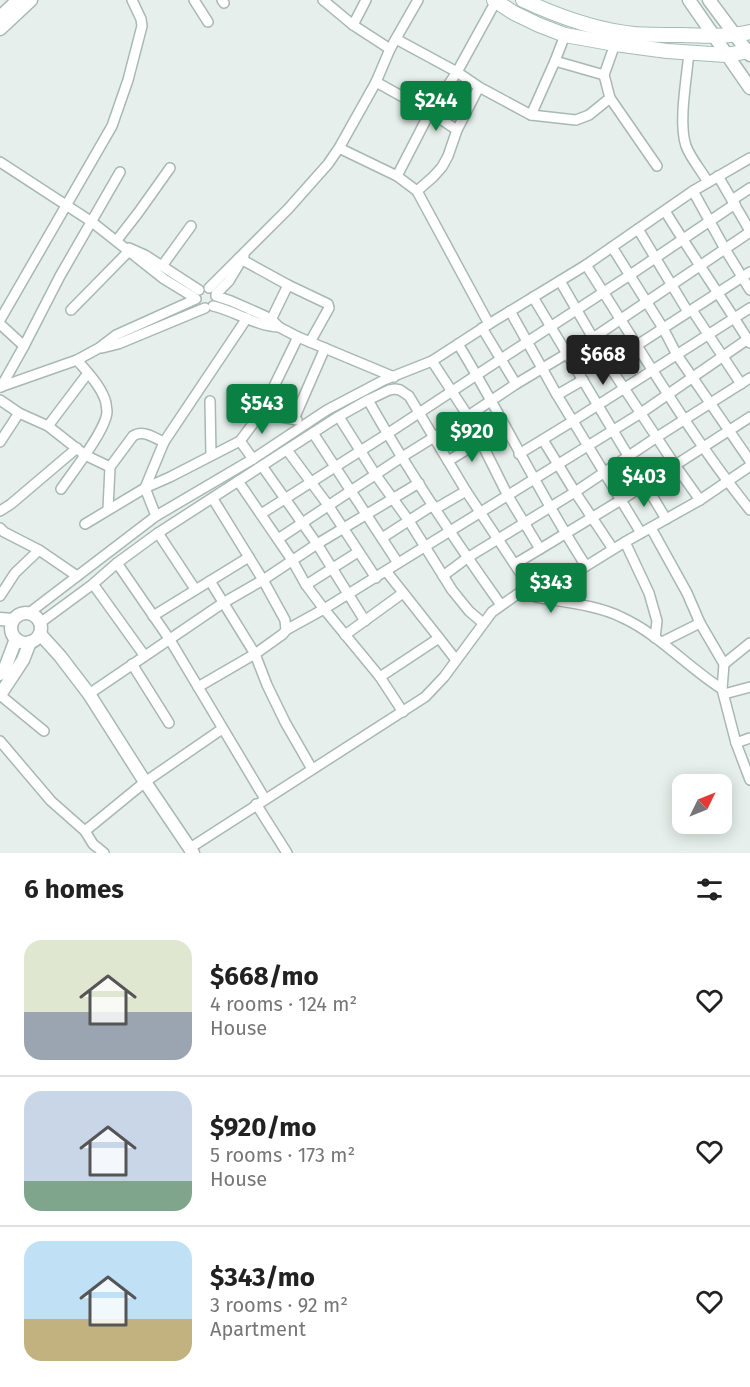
<!DOCTYPE html>
<meta charset="utf-8">
<style>
body{margin:0;font-family:"Fira Sans",sans-serif;background:#f6f6f6;color:#222;height:100vh;display:flex;flex-direction:column;font-size:22px;white-space:nowrap}
*{box-sizing:border-box;margin:0}
p{font-size:20px;color:#767676}
.icon{flex:none;width:33px;height:33px;fill:none;stroke:currentColor;stroke-width:2;stroke-linecap:round;stroke-linejoin:round}
.map{position:relative;height:853px;overflow:hidden}
.sheet{display:flex;flex-direction:column;background:#fff;flex:1}
.sheet>*{flex:none}
.needle{width:39px;rotate:47deg}
.fabs{position:absolute;left:672px;top:774px;display:grid;gap:12px}
.fabs a{display:grid;place-items:center;width:60px;height:60px;border-radius:12px;background:#fff;box-shadow:0 3px 15px #0003;font-size:30px}
.price{position:absolute;translate:-50% -51px;padding:0 14px;border-radius:6px;background:#0b8043;color:#fff;font-size:20px;line-height:39px;filter:drop-shadow(0 2px 3px #0008)}
.price::after{content:'';position:absolute;left:50%;top:36px;width:18px;height:14px;margin-left:-9px;background:inherit;clip-path:polygon(0 0,100% 0,50% 100%)}
.price.on{background:#222;color:#fff}
ul{padding:0;list-style:none}
li{display:flex;align-items:center;gap:18px;height:150px;padding:0 24px}
li+li{border-top:2px solid #e0e0e0}
li span{display:grid;place-items:center;flex:none;width:168px;height:120px;border-radius:18px;color:#555}
li>.icon{margin-inline-start:auto}
span .icon{width:72px;height:72px;fill:#fffc;stroke-width:1}
li b{font-size:26px}
h2{display:flex;justify-content:space-between;align-items:center;height:72px;padding:0 24px;font-size:26px}
.map>svg:first-child{display:block}
</style>
<div class="map">
<svg width="750" height="853" viewBox="0 0 750 853">
<rect width="100%" height="100%" fill="#e6efeb"/>
<g fill="none" stroke-linecap="round" stroke-linejoin="round">
<!-- minor casing -->
<g stroke="#a8b8b2" stroke-width="12">
<g id="minor">
<path d="M194 0 208 22"/>
<path d="M222 0 224 3"/>
<path d="M323 0 353 25 390 49"/>
<path d="M353 25 366 0"/>
<path d="M396 39 457 72 479 87 531 115 576 120 589 115 610 98"/>
<path d="M615 44 604 75 610 98 657 166"/>
<path d="M689 52C687 77 678 123 686 146 691 159 701 170 708 182"/>
<path d="M555 61 604 75"/>
<path d="M376 82 430 112 457 130"/>
<path d="M531 115 555 61 565 35"/>
<path d="M339 148 397 176 417 191 489 324"/>
<path d="M0 162 92 222 164 279 195 298"/>
<path d="M397 176 430 112 457 72 496 1"/>
<path d="M718 176 750 231"/>
<path d="M417 191 433 177 442 167 448 156 457 130 479 87"/>
<path d="M693 191 725 249 750 290"/>
<path d="M732 200 750 188"/>
<path d="M665 211C692 255 722 298 750 343"/>
<path d="M638 229 688 312"/>
<path d="M117 240 138 213 170 168"/>
<path d="M612 247 663 328 677 355 750 461"/>
<path d="M129 248 145 255 199 290"/>
<path d="M239 258 288 285 328 304 329 308 310 342"/>
<path d="M586 265C639 347 688 433 750 510"/>
<path d="M162 266 191 226"/>
<path d="M560 281 608 364 675 465 700 500"/>
<path d="M209 288 288 209 328 164 339 148 376 82 390 49 418 0"/>
<path d="M216 294 229 281 244 256"/>
<path d="M216 296 231 301 265 316 274 322 279 327 298 337 394 377"/>
<path d="M533 297 666 519"/>
<path d="M213 306C235 311 256 326 279 327"/>
<path d="M71 310 131 249"/>
<path d="M692 310 741 384"/>
<path d="M510 311 557 395 641 533"/>
<path d="M0 320 112 126 128 80 142 26 141 19 132 0"/>
<path d="M271 320 288 285"/>
<path d="M0 324 24 346"/>
<path d="M482 328 516 384"/>
<path d="M458 344C503 417 539 494 586 566"/>
<path d="M102 348 118 344 205 308"/>
<path d="M432 361 468 416 508 496 540 549 621 500 750 417"/>
<path d="M608 364 750 272"/>
<path d="M0 387 77 360 99 348 116 335 196 299"/>
<path d="M1 387 24 346 60 276 120 172"/>
<path d="M557 395 583 380"/>
<path d="M0 400 19 413 48 426 85 455 110 467"/>
<path d="M368 400C408 471 454 539 501 605"/>
<path d="M210 401 211 455"/>
<path d="M261 413 297 420"/>
<path d="M339 417 375 474 409 521 452 590 469 611 483 623"/>
<path d="M294 419 325 348"/>
<path d="M48 426 88 373"/>
<path d="M313 433 398 563"/>
<path d="M543 440 575 492 613 549"/>
<path d="M240 441 253 459"/>
<path d="M0 442 19 413"/>
<path d="M287 450 328 505 376 578"/>
<path d="M519 454 573 421 750 308"/>
<path d="M448 461 481 441"/>
<path d="M262 466 317 544 365 621"/>
<path d="M238 481 292 560 306 585 358 552"/>
<path d="M61 489C72 473 106 430 107 412 107 409 106 406 106 403 102 387 87 372 77 360"/>
<path d="M108 509 110 467 133 436C143 429 154 438 164 442"/>
<path d="M435 509 466 491"/>
<path d="M0 511 11 504 77 448"/>
<path d="M261 514 387 434 501 359 630 275 735 204"/>
<path d="M156 516 145 488 164 442 247 318"/>
<path d="M85 524 145 488 170 477 240 441 261 413 298 337"/>
<path d="M0 528 4 532 39 550 77 576"/>
<path d="M651 528 687 593 700 623 724 664 722 689 736 743 750 780"/>
<path d="M158 533 195 589"/>
<path d="M382 538 433 505"/>
<path d="M278 539 402 457 468 416 516 384 593 338 750 232"/>
<path d="M625 542 649 593 657 621 655 638"/>
<path d="M117 563 170 640 265 799"/>
<path d="M515 564 540 549"/>
<path d="M443 576 467 558 575 492 657 437 750 378"/>
<path d="M210 581 255 654 267 685 285 722 312 769"/>
<path d="M93 584 144 655"/>
<path d="M0 596 15 573 39 550"/>
<path d="M536 597C562 602 597 605 621 617 659 634 687 667 722 689"/>
<path d="M29 613 156 516 253 459 327 410 384 380 432 361 489 324 586 265 693 191 750 158"/>
<path d="M153 616 249 557"/>
<path d="M40 623 93 584 117 563 158 533 336 418 368 400 389 390 395 389 400 390 409 396 466 491 529 586"/>
<path d="M286 630 324 609 306 585"/>
<path d="M345 635 403 593"/>
<path d="M439 638 456 660"/>
<path d="M662 642 700 623"/>
<path d="M132 664 169 723"/>
<path d="M724 664 750 643"/>
<path d="M380 677 439 638 386 571"/>
<path d="M198 687 255 654 283 634 286 630 285 620 263 580 213 499"/>
<path d="M89 694 223 603 263 580 317 544 419 483"/>
<path d="M724 694 750 687"/>
<path d="M0 695 44 731"/>
<path d="M403 712 380 677 324 609 641 413 748 339"/>
<path d="M0 741 51 801 85 831 93 844 104 853"/>
<path d="M736 743 750 738"/>
<path d="M256 804 287 853"/>
<path d="M85 831 145 782 222 729"/>
<path d="M190 848 425 697 444 677 492 612 529 586 536 597 625 542 700 500 750 466"/>
</g>
</g>
<!-- tertiary casing -->
<g stroke="#a8b8b2" stroke-width="15">
<g id="tertiary">
<path d="M689 0 750 88"/>
<path d="M709 0 750 55"/>
<path d="M0 17 18 0"/>
<path d="M0 29 31 0"/>
<circle cx="26" cy="628" r="15"/>
<path d="M0 619 13 620"/>
<path d="M40 634 60 656 89 694 145 782 193 853"/>
<path d="M0 674 5 668 16 639"/>
<path d="M0 695 23 660 30 642"/>
</g>
</g>
<!-- secondary casing -->
<g stroke="#a4bbb3" stroke-width="16">
<g id="secondary">
<path d="M494 0 514 13 539 25 565 35 615 44 667 51 726 55 750 51"/>
<path d="M523 0C557 16 596 30 634 34 649 35 665 35 680 35 704 36 727 37 750 32"/>
</g>
</g>
<!-- minor -->
<use href="#minor" stroke="#fff" stroke-width="9"/>
<!-- tertiary -->
<use href="#tertiary" stroke="#fff" stroke-width="12"/>
<!-- secondary -->
<use href="#secondary" stroke="#fff" stroke-width="14"/>
</g>
</svg>
<div class="fabs">
<a><svg class="needle" viewBox="-14 -14 28 28"><path d="M0-13l5 13h-10z" fill="#e53935"/><path d="M0 13l5-13h-10z" fill="#767676"/></svg></a>
</div>
<b class="price" style="left:436px;top:132px">$244</b>
<b class="price on" style="left:603px;top:386px">$668</b>
<b class="price" style="left:262px;top:435px">$543</b>
<b class="price" style="left:472px;top:463px">$920</b>
<b class="price" style="left:644px;top:508px">$403</b>
<b class="price" style="left:551px;top:614px">$343</b>
</div>
<section class="sheet">
<h2>6 homes<svg class="icon" aria-label="filters" viewBox="0 0 24 24"><path d="M4 7h16M4 17h16"/><circle cx="9" cy="7" r="2"/><circle cx="15" cy="17" r="2"/></svg></h2>
<ul>
<li><span style="background:linear-gradient(#dfe7d0 60%,#9aa5b1 0)"><svg class="icon" aria-label="home" viewBox="0 0 24 24"><path d="M3 11l9-7 9 7M6 9v11h12V9"/></svg></span><div><b>$668/mo</b><p>4 rooms · 124 m²</p><p>House</p></div><svg class="icon" aria-label="heart" viewBox="0 0 24 24"><path d="M12 20l-8-8c-3-5 5-10 8-4 3-6 11-1 8 4z"/></svg></li>
<li><span style="background:linear-gradient(#c9d6e8 75%,#7fa58c 0)"><svg class="icon" aria-label="home" viewBox="0 0 24 24"><path d="M3 11l9-7 9 7M6 9v11h12V9"/></svg></span><div><b>$920/mo</b><p>5 rooms · 173 m²</p><p>House</p></div><svg class="icon" aria-label="heart" viewBox="0 0 24 24"><path d="M12 20l-8-8c-3-5 5-10 8-4 3-6 11-1 8 4z"/></svg></li>
<li><span style="background:linear-gradient(#bfe0f5 65%,#c2b280 0)"><svg class="icon" aria-label="home" viewBox="0 0 24 24"><path d="M3 11l9-7 9 7M6 9v11h12V9"/></svg></span><div><b>$343/mo</b><p>3 rooms · 92 m²</p><p>Apartment</p></div><svg class="icon" aria-label="heart" viewBox="0 0 24 24"><path d="M12 20l-8-8c-3-5 5-10 8-4 3-6 11-1 8 4z"/></svg></li>
</ul>
</section>
